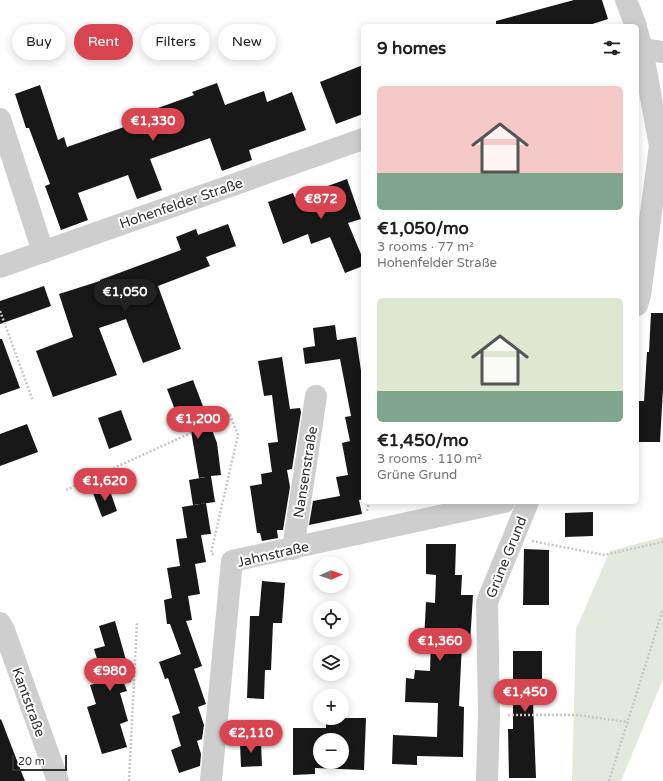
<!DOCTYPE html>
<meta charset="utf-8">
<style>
body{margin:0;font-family:"Varela Round",sans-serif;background:#f6f6f6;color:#202124;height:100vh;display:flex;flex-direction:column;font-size:15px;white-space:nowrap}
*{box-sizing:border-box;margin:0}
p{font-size:13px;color:#757577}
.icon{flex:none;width:22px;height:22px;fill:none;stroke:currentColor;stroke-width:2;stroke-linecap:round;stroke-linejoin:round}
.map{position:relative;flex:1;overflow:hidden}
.sheet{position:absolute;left:361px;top:24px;width:278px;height:480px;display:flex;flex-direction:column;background:#fff;border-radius:6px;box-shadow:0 2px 10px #0003}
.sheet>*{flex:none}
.banner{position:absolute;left:12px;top:24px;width:289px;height:36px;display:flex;gap:8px}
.needle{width:26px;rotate:88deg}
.tools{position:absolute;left:313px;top:557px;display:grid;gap:8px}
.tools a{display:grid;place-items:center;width:36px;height:36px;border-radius:50%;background:#fff;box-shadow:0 2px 10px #0003;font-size:20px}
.scale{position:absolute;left:12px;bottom:10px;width:55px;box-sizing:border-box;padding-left:4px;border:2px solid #313131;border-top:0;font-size:11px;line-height:14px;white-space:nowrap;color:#313131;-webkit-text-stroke:3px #fff;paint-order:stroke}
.price{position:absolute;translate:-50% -34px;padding:0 9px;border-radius:14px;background:#d84450;color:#fff;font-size:13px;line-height:26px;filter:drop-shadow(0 1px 2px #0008)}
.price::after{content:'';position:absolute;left:50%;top:24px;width:12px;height:9px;margin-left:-6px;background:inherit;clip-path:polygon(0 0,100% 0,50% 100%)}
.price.on{background:#222;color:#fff}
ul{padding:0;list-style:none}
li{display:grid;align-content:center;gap:8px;height:212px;padding:0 16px}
li span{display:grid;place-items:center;height:124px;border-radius:6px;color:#555}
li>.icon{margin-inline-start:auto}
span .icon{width:72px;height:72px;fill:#fffc;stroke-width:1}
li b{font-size:17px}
h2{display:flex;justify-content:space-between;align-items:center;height:48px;padding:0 16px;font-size:17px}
.chip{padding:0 14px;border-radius:18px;background:#fff;box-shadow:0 2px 10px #0003;font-size:14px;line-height:36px}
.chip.on{background:#d84450;color:#fff}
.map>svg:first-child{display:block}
</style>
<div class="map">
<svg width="663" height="781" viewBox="0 0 663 781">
<rect width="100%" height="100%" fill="#fff"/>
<!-- green -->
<path fill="#e4e9de" d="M663 537V679L621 781H572L576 629 610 551Z"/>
<!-- building -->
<g fill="#181818" fill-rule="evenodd">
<path d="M574 0H602L608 19 586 26H496V21Z"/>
<path d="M363 65V114L336 124 320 82Z"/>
<path d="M217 83 225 105 264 91 267 102 292 92 306 130 249 150 252 160 222 171 210 138 150 159 162 190 137 199 128 175 78 193 88 220 61 230 45 186 50 184 29 128H26L15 94 40 85 58 140 64 137 67 147 124 127 122 121 194 95 192 92Z"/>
<path d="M347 179 361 219 348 223 363 259V266L345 273 330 237 311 244 308 234 283 244 268 202 293 193 295 198Z"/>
<path d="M228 224 236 246 206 257 210 266 158 286 181 349 143 363 126 319 99 328 117 375 53 397 36 351 73 337 59 294 100 281V280L181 250 176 237 196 229 198 235Z"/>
<path d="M44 286 51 306 0 324V301Z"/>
<path d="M651 313H663V389L660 442H637V401H644L647 352H649Z"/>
<path d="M335 325 337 340 356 337 363 384V499L359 500 362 514 309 525 313 501 340 496 336 477 348 475 342 443 350 441 345 417 351 416 340 359 305 364 303 348 315 346 313 328Z"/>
<path d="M0 339H2L20 388 0 395Z"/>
<path d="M282 357 290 409 300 408 301 412 292 469 287 470 290 487 283 530H277L278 538 262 541 260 533H257L250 486 262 484 261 474 272 472 268 443 278 442 272 395 264 396 258 361Z"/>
<path d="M193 380 217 443 221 475 211 476 215 502 193 505 189 480 206 477 199 478 190 425 182 428 167 389Z"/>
<path d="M121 410 132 440 109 449 98 418Z"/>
<path d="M27 424 38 452 0 466V434Z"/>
<path d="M109 488 117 511 102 517 93 493Z"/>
<path d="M206 503 211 534 201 535 206 562 195 564 200 594 188 596 192 620 186 621 202 666 194 669 206 704 198 707 204 725 202 739 197 741 201 754 200 766 179 773 171 750 181 746 172 716 180 713 168 678 165 679 159 662 181 654 170 624H167L164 600 172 598 167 568 180 566 176 539 187 538 182 507Z"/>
<path d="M593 512V536L565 537V513Z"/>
<path d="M426 544H456L455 575H462L461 595H473L470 643 462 642 459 706 464 707 463 757 417 756V765L392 764 393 735 437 737 438 703 405 702 406 678 414 679 415 670 430 671 431 640H424L426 602 435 603 436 575 426 574Z"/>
<path d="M524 549 549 550V605H523Z"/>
<path d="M262 581 285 583 282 623H273L271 670H265L264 699 247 698 250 616H259Z"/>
<path d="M115 621 126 660H124L131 682 124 683 127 691 120 693 128 721 120 724 127 747 102 754 87 707 96 704 90 685 104 681 94 649 105 646 99 626Z"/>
<path d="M513 651H542V702H533L536 778H509L508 729H513Z"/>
<path d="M342 718H366L364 770 315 768V774L293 775V728H326V722H342ZM320 740H342V762H320Z"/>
<path d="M1 719 21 771 25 781H0V720Z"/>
<path d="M261 742 262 766 241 767 240 743Z"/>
</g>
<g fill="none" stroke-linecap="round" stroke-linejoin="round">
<!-- path -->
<g stroke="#c8c8c8" stroke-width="2.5" stroke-dasharray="2 2" stroke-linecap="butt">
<path d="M0 311 33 401"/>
<path d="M66 490 230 415 238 435 211 553 214 555"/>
<path d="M367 511 369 502"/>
<path d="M532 541 604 555 663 542"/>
<path d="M508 715H578L627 722"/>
<path d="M129 781 137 622"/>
<path d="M609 781 663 609"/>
</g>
<!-- minor -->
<g stroke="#cecece" stroke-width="22">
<path d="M626 0 636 26"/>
<path d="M637 31 642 49 660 146 640 295 637 305"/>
<path d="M637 49H642L663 52"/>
<path d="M0 119 43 252"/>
<path d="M0 267 363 139"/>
<path d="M293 549 316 396"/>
<path d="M0 623 4 630 58 781"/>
<path d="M211 781 232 561 504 502"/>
<path d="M487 781 489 715 487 602 528 502"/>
</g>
</g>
<g text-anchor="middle" stroke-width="4" stroke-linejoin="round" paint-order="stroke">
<!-- street labels -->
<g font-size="14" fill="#313131" stroke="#fff">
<text transform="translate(181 203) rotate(-19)" y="5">Hohenfelder Straße</text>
<text transform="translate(305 472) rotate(-81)" y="5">Nansenstraße</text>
<text transform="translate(273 554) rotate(-13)" y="5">Jahnstraße</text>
<text transform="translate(506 557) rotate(-68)" y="5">Grüne Grund</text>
<text transform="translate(29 702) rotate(70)" y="5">Kantstraße</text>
</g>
</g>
</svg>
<div class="tools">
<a><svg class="needle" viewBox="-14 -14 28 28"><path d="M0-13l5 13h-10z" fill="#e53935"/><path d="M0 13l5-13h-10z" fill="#757577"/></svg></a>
<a><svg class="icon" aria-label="locate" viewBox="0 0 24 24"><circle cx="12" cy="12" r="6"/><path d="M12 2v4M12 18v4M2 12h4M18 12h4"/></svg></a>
<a><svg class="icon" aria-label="layers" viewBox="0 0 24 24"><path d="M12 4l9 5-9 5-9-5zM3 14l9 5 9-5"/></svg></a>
<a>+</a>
<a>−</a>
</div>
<div class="scale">20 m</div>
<b class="price" style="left:153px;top:142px">€1,330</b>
<b class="price" style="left:321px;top:220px">€872</b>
<b class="price on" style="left:125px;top:313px">€1,050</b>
<b class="price" style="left:198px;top:440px">€1,200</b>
<b class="price" style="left:105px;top:502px">€1,620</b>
<b class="price" style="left:440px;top:662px">€1,360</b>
<b class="price" style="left:110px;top:692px">€980</b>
<b class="price" style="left:525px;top:713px">€1,450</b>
<b class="price" style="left:251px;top:754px">€2,110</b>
<div class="banner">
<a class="chip">Buy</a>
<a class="chip on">Rent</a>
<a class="chip">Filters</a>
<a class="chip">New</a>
</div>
<section class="sheet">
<h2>9 homes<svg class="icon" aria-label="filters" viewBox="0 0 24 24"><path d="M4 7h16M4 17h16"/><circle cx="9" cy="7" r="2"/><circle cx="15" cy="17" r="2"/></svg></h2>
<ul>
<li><span style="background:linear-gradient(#f6c9c9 70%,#7fa58c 0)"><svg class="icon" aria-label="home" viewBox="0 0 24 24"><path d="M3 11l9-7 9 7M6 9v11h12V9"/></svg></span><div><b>€1,050/mo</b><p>3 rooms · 77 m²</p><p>Hohenfelder Straße</p></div></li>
<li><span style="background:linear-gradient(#dfe7d0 75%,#7fa58c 0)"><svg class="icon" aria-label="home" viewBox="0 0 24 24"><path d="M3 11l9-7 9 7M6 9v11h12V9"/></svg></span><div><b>€1,450/mo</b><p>3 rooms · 110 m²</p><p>Grüne Grund</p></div></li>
</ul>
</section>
</div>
